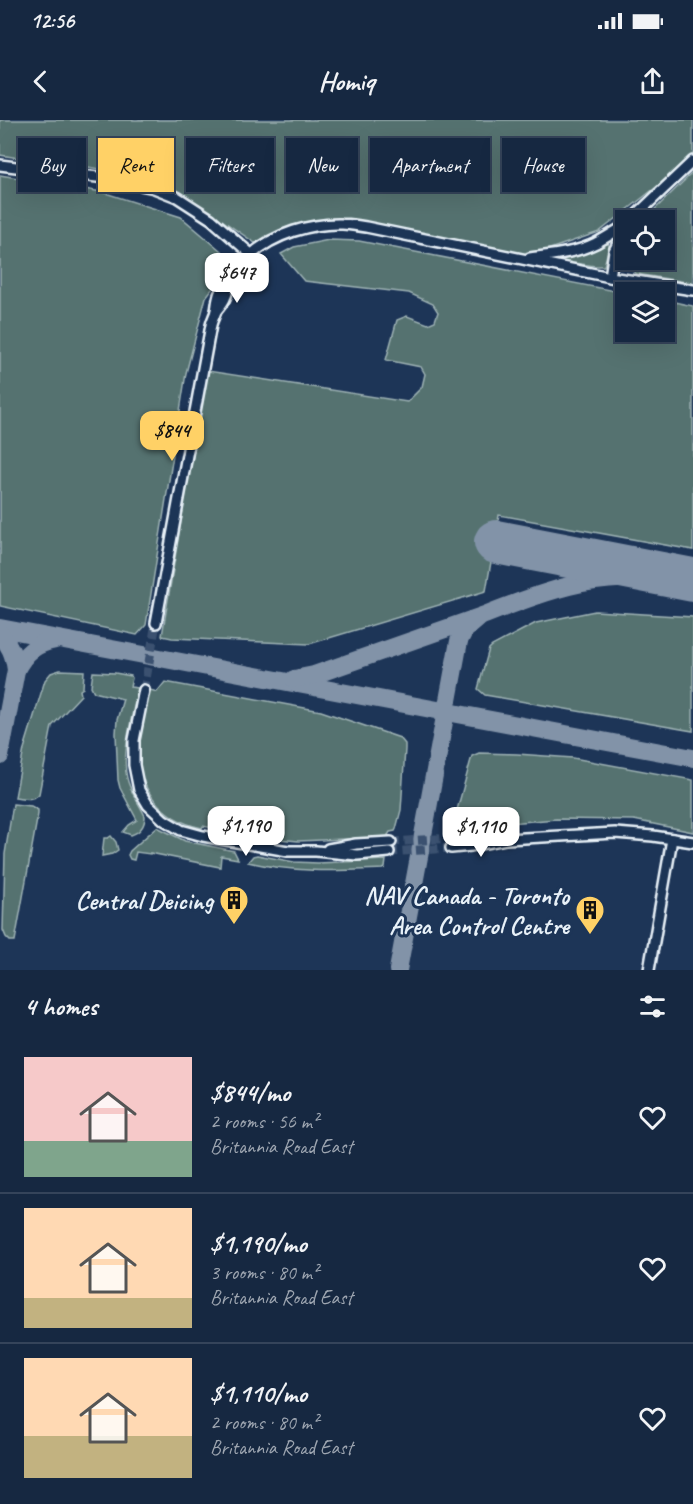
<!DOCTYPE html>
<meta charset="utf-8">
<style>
body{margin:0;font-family:Caveat,sans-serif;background:#23344c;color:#f1f3f6;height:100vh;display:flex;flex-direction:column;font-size:22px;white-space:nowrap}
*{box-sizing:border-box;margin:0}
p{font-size:20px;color:#9ea6b1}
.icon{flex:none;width:33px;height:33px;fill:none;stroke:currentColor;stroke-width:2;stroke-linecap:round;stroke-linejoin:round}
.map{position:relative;height:850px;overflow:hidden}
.details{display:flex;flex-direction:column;background:#162841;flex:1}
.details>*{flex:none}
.banner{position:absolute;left:18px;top:18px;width:657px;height:54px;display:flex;gap:12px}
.buttons{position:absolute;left:615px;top:90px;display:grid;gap:12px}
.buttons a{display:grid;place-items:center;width:60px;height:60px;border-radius:0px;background:#162841;box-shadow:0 6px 24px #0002,0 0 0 2px #35445a;font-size:30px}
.price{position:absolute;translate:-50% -51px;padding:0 14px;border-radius:12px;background:#fff;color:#222;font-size:20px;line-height:39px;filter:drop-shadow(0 2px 3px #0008)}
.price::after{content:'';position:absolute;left:50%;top:36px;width:18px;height:14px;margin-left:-9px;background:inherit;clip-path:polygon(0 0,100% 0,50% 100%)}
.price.selected{background:#ffd166;color:#111}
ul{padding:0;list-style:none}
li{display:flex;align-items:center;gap:18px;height:150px;padding:0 24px}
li+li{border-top:2px solid #35445a}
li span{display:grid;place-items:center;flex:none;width:168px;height:120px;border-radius:0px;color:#555}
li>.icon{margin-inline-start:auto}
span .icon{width:72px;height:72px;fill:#fffc;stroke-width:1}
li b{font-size:26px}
h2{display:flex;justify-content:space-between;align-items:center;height:72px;padding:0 24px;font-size:26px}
.chip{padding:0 21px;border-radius:0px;background:#162841;box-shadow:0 6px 24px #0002,0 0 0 2px #35445a;font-size:21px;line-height:54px}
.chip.selected{background:#ffd166;color:#111}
.status{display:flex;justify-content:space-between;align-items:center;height:42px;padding:0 30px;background:#162841;direction:ltr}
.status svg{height:16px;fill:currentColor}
header{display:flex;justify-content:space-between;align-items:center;height:78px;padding:0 24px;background:#162841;font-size:27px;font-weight:700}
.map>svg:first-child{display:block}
</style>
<div class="status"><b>12:56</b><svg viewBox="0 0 49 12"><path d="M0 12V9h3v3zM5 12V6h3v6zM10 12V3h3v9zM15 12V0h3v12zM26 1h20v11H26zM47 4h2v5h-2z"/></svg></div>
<header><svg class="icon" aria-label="back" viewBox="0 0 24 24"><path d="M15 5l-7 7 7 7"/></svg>Homiq<svg class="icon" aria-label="share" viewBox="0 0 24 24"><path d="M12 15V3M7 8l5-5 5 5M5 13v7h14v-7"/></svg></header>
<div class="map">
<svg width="693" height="850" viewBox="0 0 693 850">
<rect width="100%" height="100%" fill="#1d3557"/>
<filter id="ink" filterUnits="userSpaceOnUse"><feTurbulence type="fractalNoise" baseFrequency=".0167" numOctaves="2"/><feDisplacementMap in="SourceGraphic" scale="12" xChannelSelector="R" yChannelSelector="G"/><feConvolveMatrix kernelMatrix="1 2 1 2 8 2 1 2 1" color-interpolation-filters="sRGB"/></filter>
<g filter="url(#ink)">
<!-- green -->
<g fill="#547270" stroke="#9eb2b4" stroke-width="1.5">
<path d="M0 0H693V35L660 64 599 112 538 133 498 135 346 104 255 123 223 101 179 75 140 56 88 47 32 40 0 35Z"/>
<path d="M693 52V163L637 154 627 147 625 140V131L626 140H664V100H644Z"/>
<path d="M0 55 102 72 181 97 233 141 206 177 186 253 146 505 137 515 0 486Z"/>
<path d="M329 120 359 121 625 173 626 212H664L665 180 693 186V430L499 395 486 471 309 524 172 518 162 516 199 293 208 251 407 282 422 267 425 254 421 247 386 240 397 200 407 196 428 204 435 201 438 192 433 184 409 173 304 161 281 134 294 127Z"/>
<path d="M608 123 609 126 604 146H595L553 140 588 131Z"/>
<path d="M595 491 693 497V611L485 575 478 569 489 529 492 526 536 503Z"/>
<path d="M60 550 84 551 83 568 80 570 81 575 52 606 39 674C32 681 24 678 15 677L24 629 45 560 51 553Z"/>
<path d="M93 552 115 553 131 556 132 558 130 567 138 568C133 593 121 634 127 658 130 672 139 683 145 696 145 705 140 712 131 715L123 712 129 705 137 700 120 668 118 660 116 613 117 600 123 579 94 572 91 566Z"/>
<path d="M165 562 321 591 400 618 405 624V629L401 690 396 709 395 711 390 712 388 715 390 717 298 721 260 717 203 706 202 708C161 700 136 667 138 625 139 608 146 588 150 570L157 572Z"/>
<path d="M479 633 517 634 573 638 693 660V712L634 700 556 699 452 708 472 636Z"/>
<path d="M13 684 31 686 38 690V694L15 821H10L6 817 3 810 5 734Z"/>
<path d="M157 707 185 721 234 731 238 739 221 736 220 747 150 733V734L136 732 134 740 130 739 128 735 130 731Z"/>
<path d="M111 716 116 722 118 730 112 734 102 736 104 718H108Z"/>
<path d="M257 735 294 742 318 743 386 740 385 748 383 749C334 751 296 753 248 742L253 736Z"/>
</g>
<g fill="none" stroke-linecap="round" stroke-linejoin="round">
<!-- taxiway -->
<g stroke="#8293a8" stroke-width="18">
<path d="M0 508 693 638"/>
<path d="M0 514C10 525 14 535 16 550L0 636"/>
<path d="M16 550C25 533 36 523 55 520"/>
<path d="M294 559 314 555 482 496C510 485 540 473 569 466 608 456 649 458 689 459"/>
<path d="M398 850 459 521 464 511 478 499"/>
</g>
<!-- runway -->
<path stroke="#8293a8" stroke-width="44" d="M496 422 693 460"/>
<!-- minor-tunnel -->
<g stroke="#3b516f" stroke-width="9" stroke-dasharray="9 4.5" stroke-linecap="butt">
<path d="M144 570 156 503"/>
<path d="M391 722 452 718"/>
<path d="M389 732 451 728"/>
</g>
<!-- minor casing -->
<g stroke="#e8f1f8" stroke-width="14">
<g id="minor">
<path d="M0 45 113 59 154 68 177 77 211 99 252 135"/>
<path d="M631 100 693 41"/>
<path d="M530 138C553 135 576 133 596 123 607 117 616 111 626 105"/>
<path d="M610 157 614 131 626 108"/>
<path d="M216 191C223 183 228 176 228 165"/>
<path d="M156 503 211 205C212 200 215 195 216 191 218 180 217 171 228 165 235 154 242 144 251 135 274 114 311 103 342 104 350 104 358 106 366 107L610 157 693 170"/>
<path d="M144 570 134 620V645L139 670 148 685 164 700 181 710 203 716 288 731H316L357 735 389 732"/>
<path d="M452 718 470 716 495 718"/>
<path d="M451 728 471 726 506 719 615 713 653 716 693 722"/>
<path d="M328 729 356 724 391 722"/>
<path d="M649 850 672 719"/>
</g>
</g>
<!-- minor -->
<use href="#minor" stroke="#1d3557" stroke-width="9"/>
</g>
</g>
<!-- icons -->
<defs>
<g id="building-pin" transform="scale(1.5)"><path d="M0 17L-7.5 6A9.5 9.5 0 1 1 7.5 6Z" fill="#ffd166" stroke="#1d3557"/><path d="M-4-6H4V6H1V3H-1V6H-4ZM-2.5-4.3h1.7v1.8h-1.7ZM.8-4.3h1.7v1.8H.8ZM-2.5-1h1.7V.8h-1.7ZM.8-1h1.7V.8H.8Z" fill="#111"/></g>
</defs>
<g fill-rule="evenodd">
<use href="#building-pin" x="234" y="780"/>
<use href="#building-pin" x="590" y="790"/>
</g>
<g text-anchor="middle" stroke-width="6" stroke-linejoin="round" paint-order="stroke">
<!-- poi labels -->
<g font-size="26" font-weight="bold" fill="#e8f1f8" stroke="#1d3557" text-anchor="end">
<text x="569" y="784">NAV Canada - Toronto<tspan x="569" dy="30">Area Control Centre</tspan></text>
<text x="213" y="789">Central Deicing</text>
</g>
</g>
</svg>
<div class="buttons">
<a><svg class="icon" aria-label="locate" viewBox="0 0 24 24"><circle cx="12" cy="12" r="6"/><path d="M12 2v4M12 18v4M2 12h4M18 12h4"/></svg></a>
<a><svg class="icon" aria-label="layers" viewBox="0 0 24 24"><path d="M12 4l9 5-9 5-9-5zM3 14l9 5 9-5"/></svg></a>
</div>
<b class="price" style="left:237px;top:184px">$647</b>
<b class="price selected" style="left:172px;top:342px">$844</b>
<b class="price" style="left:246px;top:737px">$1,190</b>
<b class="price" style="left:481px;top:738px">$1,110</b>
<div class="banner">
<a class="chip">Buy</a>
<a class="chip selected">Rent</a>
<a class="chip">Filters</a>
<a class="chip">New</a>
<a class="chip">Apartment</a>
<a class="chip">House</a>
</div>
</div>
<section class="details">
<h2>4 homes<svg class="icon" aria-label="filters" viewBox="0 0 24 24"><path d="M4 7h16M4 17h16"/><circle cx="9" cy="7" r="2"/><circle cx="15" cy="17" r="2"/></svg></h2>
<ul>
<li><span style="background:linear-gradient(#f6c9c9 70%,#7fa58c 0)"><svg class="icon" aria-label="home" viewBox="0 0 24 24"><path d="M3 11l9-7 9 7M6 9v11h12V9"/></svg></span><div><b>$844/mo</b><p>2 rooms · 56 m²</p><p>Britannia Road East</p></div><svg class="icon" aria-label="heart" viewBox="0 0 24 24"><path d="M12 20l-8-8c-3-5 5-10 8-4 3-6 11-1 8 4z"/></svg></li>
<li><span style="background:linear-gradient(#ffd9b3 75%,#c2b280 0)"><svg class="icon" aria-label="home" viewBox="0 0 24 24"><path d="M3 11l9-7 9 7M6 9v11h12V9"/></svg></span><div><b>$1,190/mo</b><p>3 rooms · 80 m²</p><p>Britannia Road East</p></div><svg class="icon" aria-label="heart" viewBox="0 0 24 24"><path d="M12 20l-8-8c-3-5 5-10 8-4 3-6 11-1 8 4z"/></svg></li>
<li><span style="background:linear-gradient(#ffd9b3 65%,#c2b280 0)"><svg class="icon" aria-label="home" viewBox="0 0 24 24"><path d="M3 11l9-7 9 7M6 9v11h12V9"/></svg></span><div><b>$1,110/mo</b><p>2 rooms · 80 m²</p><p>Britannia Road East</p></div><svg class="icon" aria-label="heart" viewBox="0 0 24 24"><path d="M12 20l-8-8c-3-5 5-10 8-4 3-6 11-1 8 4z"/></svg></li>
</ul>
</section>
